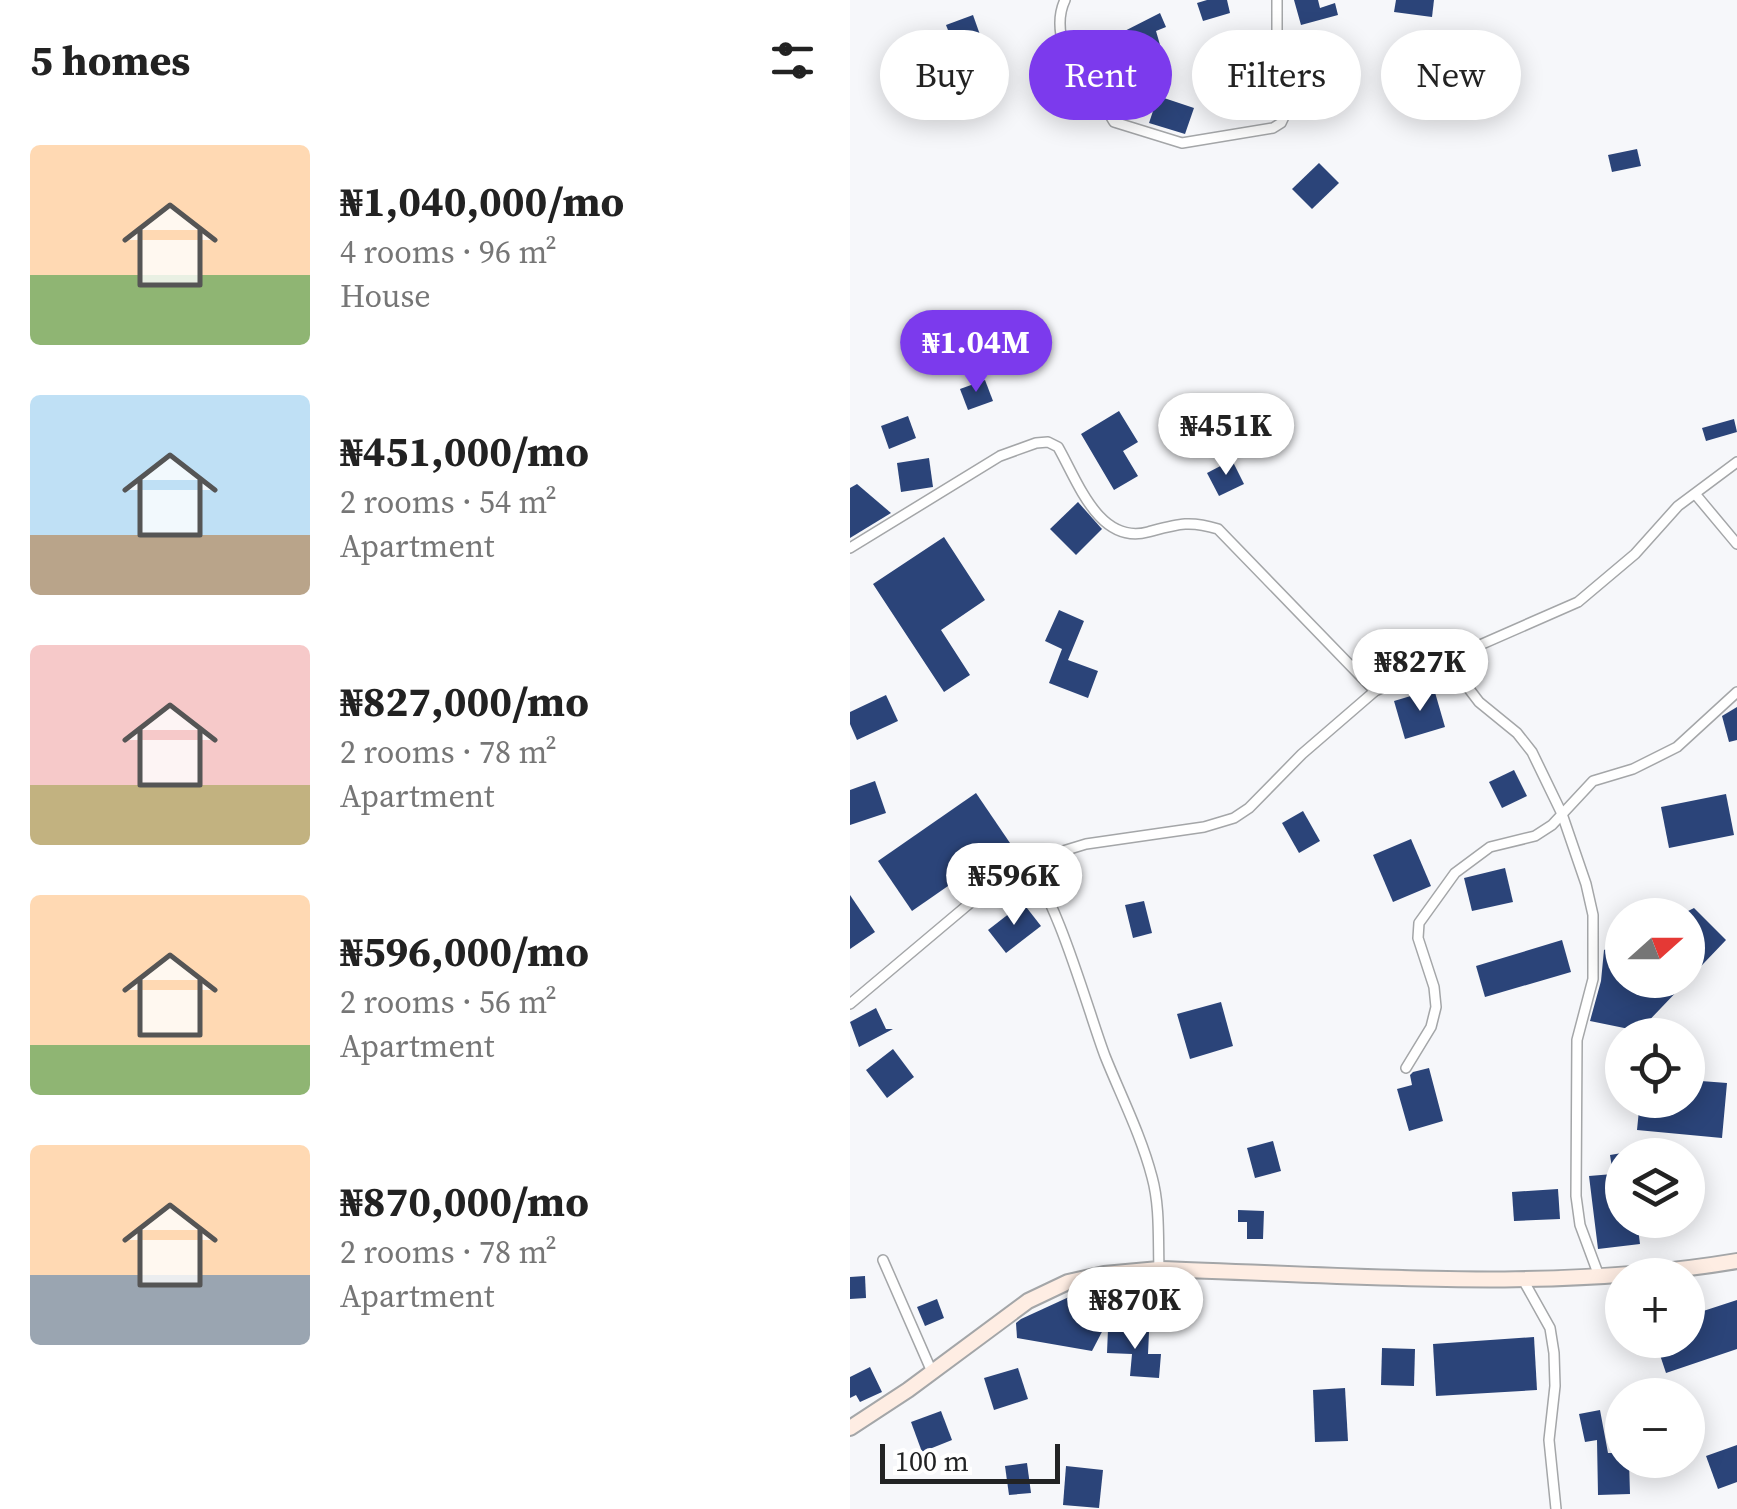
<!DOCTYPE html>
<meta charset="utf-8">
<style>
body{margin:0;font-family:"Source Serif 4",serif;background:#f2f2f2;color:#222;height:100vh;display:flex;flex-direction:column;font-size:38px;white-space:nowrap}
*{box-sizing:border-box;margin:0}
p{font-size:32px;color:#767676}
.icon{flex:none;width:55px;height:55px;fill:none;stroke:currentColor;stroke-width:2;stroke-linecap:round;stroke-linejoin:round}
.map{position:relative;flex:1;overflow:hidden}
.drawer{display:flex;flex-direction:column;background:#fff;width:850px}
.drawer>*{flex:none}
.banner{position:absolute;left:30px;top:30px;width:705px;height:90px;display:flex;gap:20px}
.needle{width:65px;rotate:69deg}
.buttons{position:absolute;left:755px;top:898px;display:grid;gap:20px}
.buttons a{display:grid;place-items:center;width:100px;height:100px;border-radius:50%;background:#fff;box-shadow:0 5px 25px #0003;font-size:50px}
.scale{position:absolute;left:30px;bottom:25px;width:180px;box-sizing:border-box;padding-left:10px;border:5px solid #222324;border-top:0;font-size:28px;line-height:35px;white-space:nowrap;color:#222324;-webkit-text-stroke:8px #fff;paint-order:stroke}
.price{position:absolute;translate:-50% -85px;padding:0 22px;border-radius:35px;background:#fff;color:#222;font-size:32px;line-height:65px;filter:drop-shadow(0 2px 5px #0008)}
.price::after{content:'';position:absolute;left:50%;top:60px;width:30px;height:22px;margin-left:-15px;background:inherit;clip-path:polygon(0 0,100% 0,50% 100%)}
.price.selected{background:#7c3aed;color:#fff}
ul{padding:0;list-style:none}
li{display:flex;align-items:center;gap:30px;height:250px;padding:0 30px}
li span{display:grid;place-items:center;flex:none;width:280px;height:200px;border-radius:10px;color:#555}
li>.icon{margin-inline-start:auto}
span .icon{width:120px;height:120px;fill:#fffc;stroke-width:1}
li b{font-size:42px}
h2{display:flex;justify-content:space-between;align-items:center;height:120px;padding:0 30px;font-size:42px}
.pill{padding:0 35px;border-radius:45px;background:#fff;box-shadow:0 5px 25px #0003;font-size:35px;line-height:90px}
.pill.selected{background:#7c3aed;color:#fff}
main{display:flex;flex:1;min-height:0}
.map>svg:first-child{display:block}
</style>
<main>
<section class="drawer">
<h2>5 homes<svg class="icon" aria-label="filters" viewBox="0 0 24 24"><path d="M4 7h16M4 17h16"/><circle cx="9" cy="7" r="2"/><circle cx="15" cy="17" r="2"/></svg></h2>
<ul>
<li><span style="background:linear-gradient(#ffd9b3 65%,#8fb573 0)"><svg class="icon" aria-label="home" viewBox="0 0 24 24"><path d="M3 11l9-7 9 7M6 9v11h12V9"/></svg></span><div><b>₦1,040,000/mo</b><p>4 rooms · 96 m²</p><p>House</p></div></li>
<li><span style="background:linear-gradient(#bfe0f5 70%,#b9a48a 0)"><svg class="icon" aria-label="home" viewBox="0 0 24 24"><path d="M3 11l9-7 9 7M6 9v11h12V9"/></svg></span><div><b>₦451,000/mo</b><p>2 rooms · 54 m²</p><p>Apartment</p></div></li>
<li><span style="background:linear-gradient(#f6c9c9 70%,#c2b280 0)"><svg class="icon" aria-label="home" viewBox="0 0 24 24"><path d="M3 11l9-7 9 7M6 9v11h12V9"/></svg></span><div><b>₦827,000/mo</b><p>2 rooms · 78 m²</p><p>Apartment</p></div></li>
<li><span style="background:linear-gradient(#ffd9b3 75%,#8fb573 0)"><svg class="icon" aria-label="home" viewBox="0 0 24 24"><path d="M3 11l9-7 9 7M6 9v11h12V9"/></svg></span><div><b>₦596,000/mo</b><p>2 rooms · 56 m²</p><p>Apartment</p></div></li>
<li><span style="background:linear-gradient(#ffd9b3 65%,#9aa5b1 0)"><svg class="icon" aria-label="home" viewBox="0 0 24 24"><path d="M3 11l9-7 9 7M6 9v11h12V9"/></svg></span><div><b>₦870,000/mo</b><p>2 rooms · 78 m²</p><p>Apartment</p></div></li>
</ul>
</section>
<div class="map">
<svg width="887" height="1509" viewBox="0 0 887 1509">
<rect width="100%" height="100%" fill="#f6f7fa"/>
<!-- building -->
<g fill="#2b4479">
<path d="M357 0H377L380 13 353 21 347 3Z"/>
<path d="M444 0H468L470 8 485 3 488 15 451 25Z"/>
<path d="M546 0H584L582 17 544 12Z"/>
<path d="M310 13 316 27 306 31 319 76 289 85 279 54 262 63 251 43Z"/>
<path d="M123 15 134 46 108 56 96 25Z"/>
<path d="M417 47 424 76 411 81 402 53Z"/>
<path d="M469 68 476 93 446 101 441 76Z"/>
<path d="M308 96 344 108 335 134 299 123Z"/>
<path d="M787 149 791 166 762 172 758 155Z"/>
<path d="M469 163 489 183 462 209 442 189Z"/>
<path d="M135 380 143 401 118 410 110 389Z"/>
<path d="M269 411 288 442 273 451 288 476 264 490 231 434Z"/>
<path d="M58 416 66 438 39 449 31 426Z"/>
<path d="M884 419 887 432 856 441 852 428Z"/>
<path d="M79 458 83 487 51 492 47 463Z"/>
<path d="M382 460 394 484 369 496 357 473Z"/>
<path d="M7 484 41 513 0 538V488Z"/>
<path d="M228 502 252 529 226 555 200 529Z"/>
<path d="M94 537 135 600 91 630 120 675 94 692 23 584Z"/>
<path d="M209 610 234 621 218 660 248 671 238 698 199 683 212 649 195 641Z"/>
<path d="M584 689 595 727 555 739 544 701Z"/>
<path d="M36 695 48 721 7 740 0 724V712Z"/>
<path d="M887 707V740L879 742 872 716Z"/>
<path d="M664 770 677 796 652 808 639 782Z"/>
<path d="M25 781 36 813 0 825V790Z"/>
<path d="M126 793 160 843 62 911 28 861Z"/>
<path d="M876 794 884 835 819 848 811 807Z"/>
<path d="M453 811 470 841 449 853 432 823Z"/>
<path d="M561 839 581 886 543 902 523 855Z"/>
<path d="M655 868 663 902 622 911 614 878Z"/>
<path d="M0 895 25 932 0 949Z"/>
<path d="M294 901 302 933 283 938 275 905Z"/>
<path d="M173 903 191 926 156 953 138 930Z"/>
<path d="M844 908 876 940 789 1031 740 1021 751 981 754 950 772 942V980H838V911Z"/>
<path d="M712 940 721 972 635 997 626 966Z"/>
<path d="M371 1002 383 1046 340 1059 327 1014Z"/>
<path d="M26 1008 36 1029H43L9 1047 0 1022Z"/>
<path d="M43 1049 64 1077 37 1098 16 1070Z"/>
<path d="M579 1068 593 1121 559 1131 547 1089 562 1085 560 1075 563 1072Z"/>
<path d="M838 1080 877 1083 872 1138 787 1130 790 1100H838Z"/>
<path d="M423 1141 431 1171 405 1178 397 1148Z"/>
<path d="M772 1153V1220H787L790 1244 748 1249 739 1176 763 1174 760 1155Z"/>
<path d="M708 1189 710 1219 664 1221 662 1192Z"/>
<path d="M388 1210 414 1211 413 1239H397V1222H388Z"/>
<path d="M15 1276 16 1298 0 1299V1277Z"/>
<path d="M232 1291 263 1300 255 1326 242 1351 167 1338 166 1323 171 1319Z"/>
<path d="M87 1299 94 1318 75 1326 67 1307Z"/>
<path d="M887 1300V1349L816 1373 805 1340H838V1316Z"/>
<path d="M258 1329 299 1332 298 1354H311L309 1378 280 1376 282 1354 257 1353Z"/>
<path d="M684 1337 687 1390 586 1396 583 1344Z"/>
<path d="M532 1348 565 1349 564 1386 531 1385Z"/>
<path d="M20 1367 32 1392 10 1402 6 1395 0 1398V1377Z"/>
<path d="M168 1368 178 1399 144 1410 134 1378Z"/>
<path d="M495 1388 498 1441 465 1442 463 1390Z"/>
<path d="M750 1410 758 1453H772V1460H779L780 1494 748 1495 747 1440 735 1442 729 1414Z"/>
<path d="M91 1411 102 1440 72 1452 61 1422Z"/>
<path d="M887 1445V1482L868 1489 856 1456Z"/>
<path d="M177 1463 181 1493 159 1495 155 1466Z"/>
<path d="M216 1466 253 1470 249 1508 213 1505Z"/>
</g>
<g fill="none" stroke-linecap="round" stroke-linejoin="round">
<!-- street casing -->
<g stroke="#a4a6a8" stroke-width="12">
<g id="street">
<path d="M215 0C203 25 215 52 224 77L244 89 264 122 332 143 423 128 431 123 439 106 427 51V0"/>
<path d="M846 495 887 544"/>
<path d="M0 548 150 456 186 443 198 442 208 447C228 482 249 545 298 532 328 524 339 520 368 529L525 691"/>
<path d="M597 660 629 702 667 733 682 752 712 814 736 884 743 915V979L727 1040 726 1196 730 1225 749 1276"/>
<path d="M176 865C205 890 239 1014 255 1056 271 1096 291 1135 302 1177 310 1206 308 1239 309 1269"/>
<path d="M0 1004 164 866 236 844 354 827 384 818 399 808 452 754 525 691 728 602 785 554 828 506 887 462"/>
<path d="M556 1068 581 1027 586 1007 584 987 568 938 569 923 605 873 640 847 685 836 702 825 743 781 783 769 827 747 887 692"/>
<path d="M33 1260 82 1372"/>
<path d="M672 1278 700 1328 704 1353 705 1386 699 1440 706 1509"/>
</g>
</g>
<!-- secondary casing -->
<g stroke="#a4a6a8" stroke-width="18">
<path id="secondary" d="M0 1428 58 1390 178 1301 218 1282 254 1274 309 1269C501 1275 697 1293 887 1261"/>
</g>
<!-- street -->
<use href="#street" stroke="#fff" stroke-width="9"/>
<!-- secondary -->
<use href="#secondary" stroke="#feede3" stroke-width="14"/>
</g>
</svg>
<div class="buttons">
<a><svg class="needle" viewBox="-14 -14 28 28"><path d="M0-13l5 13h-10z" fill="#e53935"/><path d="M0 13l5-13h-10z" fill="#767676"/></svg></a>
<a><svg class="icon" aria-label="locate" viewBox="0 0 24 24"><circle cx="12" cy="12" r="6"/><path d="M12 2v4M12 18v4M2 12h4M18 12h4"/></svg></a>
<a><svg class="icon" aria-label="layers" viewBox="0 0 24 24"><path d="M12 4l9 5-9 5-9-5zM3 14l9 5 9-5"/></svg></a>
<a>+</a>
<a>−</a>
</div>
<div class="scale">100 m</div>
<b class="price selected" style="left:126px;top:395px">₦1.04M</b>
<b class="price" style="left:376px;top:478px">₦451K</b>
<b class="price" style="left:570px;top:714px">₦827K</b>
<b class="price" style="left:164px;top:928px">₦596K</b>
<b class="price" style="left:285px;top:1352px">₦870K</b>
<div class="banner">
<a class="pill">Buy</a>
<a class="pill selected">Rent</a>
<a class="pill">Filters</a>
<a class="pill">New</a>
</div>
</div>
</main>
